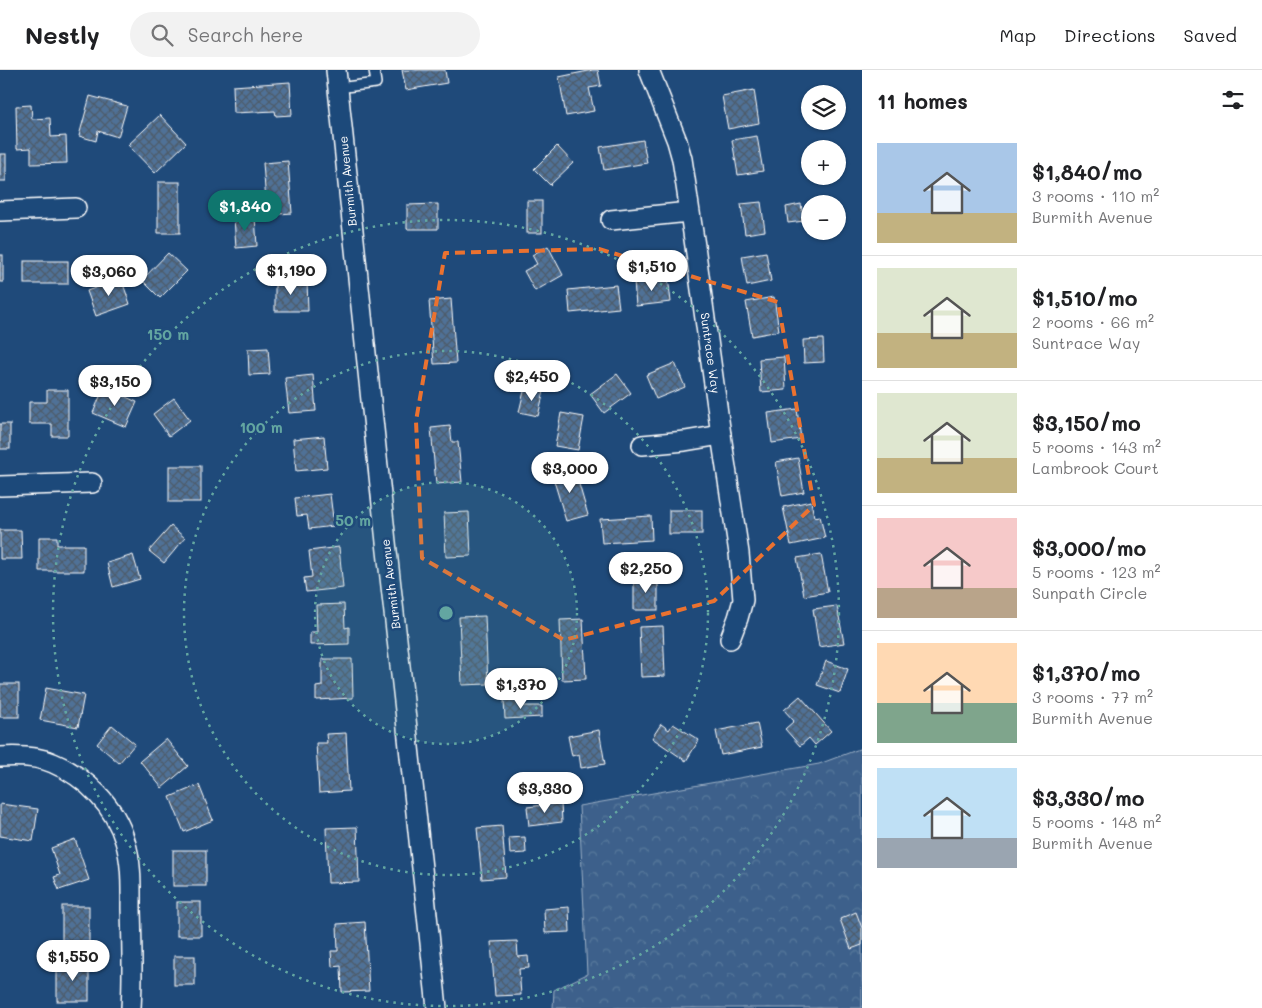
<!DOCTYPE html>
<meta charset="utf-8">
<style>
body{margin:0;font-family:Mali,sans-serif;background:#f2f2f2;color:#202124;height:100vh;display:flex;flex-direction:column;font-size:19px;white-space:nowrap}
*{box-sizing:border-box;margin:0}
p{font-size:16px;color:#757577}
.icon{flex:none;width:28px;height:28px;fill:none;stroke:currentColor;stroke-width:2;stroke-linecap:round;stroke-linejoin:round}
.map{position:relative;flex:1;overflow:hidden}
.sheet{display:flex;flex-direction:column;background:#fff;width:400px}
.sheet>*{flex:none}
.buttons{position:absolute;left:801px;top:15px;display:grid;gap:10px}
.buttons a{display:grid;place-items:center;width:45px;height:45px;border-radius:50%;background:#fff;box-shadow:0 1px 4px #0004;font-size:25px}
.price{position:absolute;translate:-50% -42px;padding:0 11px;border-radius:18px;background:#fff;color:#222;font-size:16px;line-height:32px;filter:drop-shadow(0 1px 2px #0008)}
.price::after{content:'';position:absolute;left:50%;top:30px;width:15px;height:11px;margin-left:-8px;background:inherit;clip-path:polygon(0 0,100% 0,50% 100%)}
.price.selected{background:#0f766e;color:#fff}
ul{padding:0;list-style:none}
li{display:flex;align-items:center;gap:15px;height:125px;padding:0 15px}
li+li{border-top:1px solid #e0e0e0}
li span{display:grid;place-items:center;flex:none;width:140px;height:100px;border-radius:0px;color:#555}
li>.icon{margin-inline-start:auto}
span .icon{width:60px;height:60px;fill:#fffc;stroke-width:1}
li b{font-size:21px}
h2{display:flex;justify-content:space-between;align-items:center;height:60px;padding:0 15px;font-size:21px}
header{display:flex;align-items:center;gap:30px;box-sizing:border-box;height:70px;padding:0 25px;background:#fff;border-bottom:1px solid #e0e0e0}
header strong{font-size:24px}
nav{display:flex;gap:28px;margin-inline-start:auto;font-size:18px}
.search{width:350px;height:45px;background:#f2f2f2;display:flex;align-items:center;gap:12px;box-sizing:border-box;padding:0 18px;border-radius:28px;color:#757577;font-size:19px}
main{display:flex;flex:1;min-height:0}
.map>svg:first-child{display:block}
</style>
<header>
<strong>Nestly</strong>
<div class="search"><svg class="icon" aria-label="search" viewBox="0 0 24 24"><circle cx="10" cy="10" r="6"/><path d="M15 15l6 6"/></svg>Search here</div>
<nav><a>Map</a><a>Directions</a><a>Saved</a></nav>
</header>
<main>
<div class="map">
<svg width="862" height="938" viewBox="0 0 862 938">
<defs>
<pattern id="forest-crowns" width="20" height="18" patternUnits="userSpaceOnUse" patternTransform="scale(1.25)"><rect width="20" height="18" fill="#3c618b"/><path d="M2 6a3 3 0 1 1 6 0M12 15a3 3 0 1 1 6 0" fill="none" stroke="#59799c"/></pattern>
<pattern id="building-cross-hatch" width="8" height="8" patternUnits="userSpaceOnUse" patternTransform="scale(1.25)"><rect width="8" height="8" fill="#507197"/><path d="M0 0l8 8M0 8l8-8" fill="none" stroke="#4e5b6a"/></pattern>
</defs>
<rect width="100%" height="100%" fill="#1f4a7a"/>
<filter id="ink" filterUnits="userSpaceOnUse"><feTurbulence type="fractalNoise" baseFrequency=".02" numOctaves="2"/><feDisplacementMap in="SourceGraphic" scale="10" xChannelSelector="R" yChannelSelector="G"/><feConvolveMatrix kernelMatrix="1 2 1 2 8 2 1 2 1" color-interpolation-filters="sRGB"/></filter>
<g filter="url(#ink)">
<!-- forest -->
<path fill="url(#forest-crowns)" stroke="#9eb0c5" d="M862 678V938H553L554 920 587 904 579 736 819 694Z"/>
<!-- building -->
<g fill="url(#building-cross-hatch)" stroke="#fff">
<path d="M402 0H445L447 13 406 20Z"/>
<path d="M593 0H598L601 16 589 18 594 41 566 46 559 7Z"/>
<path d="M290 12 292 45 276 46 275 41 234 43 233 16Z"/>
<path d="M754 20 759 53 728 59 722 26Z"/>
<path d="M90 26 127 36 118 67 98 61 96 71 79 66Z"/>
<path d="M31 35 32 49 50 48 51 67 66 66 67 93 31 94V78L17 79 16 36Z"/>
<path d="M160 45 186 73 155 103 128 75Z"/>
<path d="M757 66 763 101 738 105 732 70Z"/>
<path d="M643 70 647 93 604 100 600 77Z"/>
<path d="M557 76 573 93 550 115 534 99Z"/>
<rect x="0" y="84" width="6" height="27"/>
<path d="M288 91 292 143 267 145 263 93Z"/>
<rect x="158" y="112" width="22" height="51"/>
<rect x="527" y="131" width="15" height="32"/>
<path d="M761 132 765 161 745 164 741 134Z"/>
<path d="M438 134V159H407V135Z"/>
<path d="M801 134 804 151 788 153 786 137Z"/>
<path d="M255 146 257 176 236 178 234 147Z"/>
<path d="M548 176 563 205 535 221 524 201 537 194 532 185Z"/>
<path d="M766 182 771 211 747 216 742 186Z"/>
<path d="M168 183 187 201 160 228 142 210Z"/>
<rect x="0" y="185" width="3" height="27"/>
<rect x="24" y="191" width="44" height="23"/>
<path d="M668 207 671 232 636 236 634 211Z"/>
<path d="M121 208 130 234 96 246 87 221Z"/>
<path d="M275 210H307L308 241H275Z"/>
<path d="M616 215 619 238 570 243 568 220Z"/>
<path d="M774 227 779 261 752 266 746 232Z"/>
<path d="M451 229 456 293 434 294 429 231Z"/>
<path d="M823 269 824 292 804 293 803 270Z"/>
<path d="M268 278 270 304 249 305 248 279Z"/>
<path d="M784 287 786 320 761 322 759 289Z"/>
<path d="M675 293 685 317 656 329 646 305Z"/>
<path d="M617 304 631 323 604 343 590 324Z"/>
<path d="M313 305 316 341 289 343 285 308Z"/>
<path d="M104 317 137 332 126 357 93 343Z"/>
<path d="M525 317 544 321 538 346 519 342Z"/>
<path d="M47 320H68V366H52V354H29V332H47Z"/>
<path d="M174 328 190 350 169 366 153 344Z"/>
<path d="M797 339 801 369 772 373 768 343Z"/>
<path d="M561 343 584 347 578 380 555 376Z"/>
<rect x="0" y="354" width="10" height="25"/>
<path d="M450 356 452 372H458L462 412 436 414 431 358Z"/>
<path d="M324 366 327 398 296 401 293 369Z"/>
<path d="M798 388 804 422 782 426 776 392Z"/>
<rect x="169" y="396" width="32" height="36"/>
<path d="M574 397 588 445 566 451 552 404Z"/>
<path d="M330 424 334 456 309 459 307 445 297 446 295 428Z"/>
<path d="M811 431 814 447 820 446 825 468 791 475 783 437Z"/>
<rect x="669" y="440" width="33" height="24"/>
<path d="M469 442 471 486 446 487 444 443Z"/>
<path d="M651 446 652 470 602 473 600 449Z"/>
<path d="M171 456 185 468 164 493 149 481Z"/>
<path d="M0 460H21L22 489H0Z"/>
<path d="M39 467H57V475H84V501H39Z"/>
<path d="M339 477 343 518 306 522 304 508 312 507 309 481Z"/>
<path d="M821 484 828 522 804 526 797 488Z"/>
<path d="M133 485 140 509 113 517 107 493Z"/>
<rect x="634" y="508" width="24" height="32"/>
<path d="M344 534 345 558 349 557V574L310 575V562H317L316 535Z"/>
<path d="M837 536 844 573 819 577 813 539Z"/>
<path d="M485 546 488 614 462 615 459 547Z"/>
<path d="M583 549 586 609 562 610 560 550Z"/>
<path d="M663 556 665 606 641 607 639 557Z"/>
<path d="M322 589H352L353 628 316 630V617L322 616Z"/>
<path d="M826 591 848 599 840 623 817 615Z"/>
<rect x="0" y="614" width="19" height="33"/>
<path d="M46 618 84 625 78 657 40 650Z"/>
<path d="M800 626 831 661 815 675 809 668 800 676 785 659 794 651 784 640Z"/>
<path d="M504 630H522V636H542V647L505 649Z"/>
<path d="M757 653 762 677 721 685 716 661Z"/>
<path d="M661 654 669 660 673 654 699 670 686 691 652 668Z"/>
<path d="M112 655 135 674 119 693 97 674Z"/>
<path d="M599 660 605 694 581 698 579 684 572 686 568 666Z"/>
<path d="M346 663 349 721 319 723 316 673H327L326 664Z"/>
<path d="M166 669 188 696 162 718 140 691Z"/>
<path d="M199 715 213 750 184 762 170 727Z"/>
<path d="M561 733 562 752 529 756 527 737Z"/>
<path d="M0 734 38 739 33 771 0 766Z"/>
<path d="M502 756 506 807 482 809 477 758Z"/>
<path d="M357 757 359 812 328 813 326 758Z"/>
<path d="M525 767 526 783 510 784 509 768Z"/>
<path d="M75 769 89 810 59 820 54 807 60 805 51 778Z"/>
<rect x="173" y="780" width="33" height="36"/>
<rect x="177" y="832" width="24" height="34"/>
<rect x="62" y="836" width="27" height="43"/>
<path d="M569 837 570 862 545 863 544 839Z"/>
<path d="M856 842 862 858V875L851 879 840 849Z"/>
<path d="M365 852 369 921 342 922 341 896 332 897 331 881H338L337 854Z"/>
<path d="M517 871 518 887 528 886 529 898 519 899 521 925 495 926 491 872Z"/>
<rect x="174" y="886" width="21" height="29"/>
<rect x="57" y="893" width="32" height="38"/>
</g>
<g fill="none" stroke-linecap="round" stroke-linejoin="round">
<!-- lane casing -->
<g stroke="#fff" stroke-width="12">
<path id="lane" d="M338 18 376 13 374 0"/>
</g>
<!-- street casing -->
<g stroke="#fff" stroke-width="22">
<g id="street">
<path d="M336 0 386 472 406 649 437 938"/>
<path d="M649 0 677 71 682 89 695 176 721 365 739 483 743 530 738 548 730 569"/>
<path d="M0 141 76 138"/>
<path d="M611 150 689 142"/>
<path d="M642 375 685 371 721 365"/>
<path d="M0 416 92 413"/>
<path d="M0 687C17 686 37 686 53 693 86 707 115 736 125 771 132 793 131 816 131 839 132 872 133 905 131 938"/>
</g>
</g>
<!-- lane -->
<use href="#lane" stroke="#1f4a7a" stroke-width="9"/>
<!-- street -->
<use href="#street" stroke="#1f4a7a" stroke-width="19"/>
</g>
</g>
<!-- marked area -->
<path fill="none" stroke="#eb7230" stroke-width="4" stroke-dasharray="10 6" stroke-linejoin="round" d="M599 179 778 232 814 435 714 531 564 570 422 488 416 351 445 183Z"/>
<!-- distance rings -->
<circle cx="446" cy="543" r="131" fill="#63a6a1" fill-opacity=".12"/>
<g fill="none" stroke="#63a6a1" stroke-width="2.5" stroke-dasharray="2.5 5">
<circle cx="446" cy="543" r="131"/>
<circle cx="446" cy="543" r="262"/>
<circle cx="446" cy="543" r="393"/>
</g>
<g text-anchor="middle" stroke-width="5" stroke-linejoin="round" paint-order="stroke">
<!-- street labels -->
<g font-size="12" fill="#fff" stroke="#1f4a7a">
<text transform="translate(348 111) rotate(-96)" y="4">Burmith Avenue</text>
<text transform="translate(710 283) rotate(82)" y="4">Suntrace Way</text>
<text transform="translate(391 514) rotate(-97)" y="4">Burmith Avenue</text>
</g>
</g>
<circle cx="446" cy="543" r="8" fill="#63a6a1" stroke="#1f4a7a" stroke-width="2.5"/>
<g font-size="15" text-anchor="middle" font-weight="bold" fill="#63a6a1" stroke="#1f4a7a" stroke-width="5" stroke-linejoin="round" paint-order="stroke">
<text x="168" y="270">150 m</text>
<text x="261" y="363">100 m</text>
<text x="353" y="456">50 m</text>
</g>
</svg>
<div class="buttons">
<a><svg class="icon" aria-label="layers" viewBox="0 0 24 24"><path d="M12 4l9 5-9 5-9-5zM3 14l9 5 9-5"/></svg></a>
<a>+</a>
<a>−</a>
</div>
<b class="price selected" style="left:245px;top:162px">$1,840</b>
<b class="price" style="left:652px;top:222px">$1,510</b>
<b class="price" style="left:291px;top:226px">$1,190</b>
<b class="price" style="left:109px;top:227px">$3,060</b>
<b class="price" style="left:532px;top:332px">$2,450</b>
<b class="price" style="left:115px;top:337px">$3,150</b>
<b class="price" style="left:570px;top:424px">$3,000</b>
<b class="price" style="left:646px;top:524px">$2,250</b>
<b class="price" style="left:521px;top:640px">$1,370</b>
<b class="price" style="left:545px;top:744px">$3,330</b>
<b class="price" style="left:73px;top:912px">$1,550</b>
</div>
<section class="sheet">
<h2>11 homes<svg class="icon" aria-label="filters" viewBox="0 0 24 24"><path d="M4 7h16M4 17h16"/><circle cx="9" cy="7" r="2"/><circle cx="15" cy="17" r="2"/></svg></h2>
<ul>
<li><span style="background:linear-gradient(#a9c7e8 70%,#c2b280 0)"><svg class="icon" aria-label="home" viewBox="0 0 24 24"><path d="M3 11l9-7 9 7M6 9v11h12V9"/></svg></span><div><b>$1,840/mo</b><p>3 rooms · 110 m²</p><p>Burmith Avenue</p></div></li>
<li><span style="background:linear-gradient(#dfe7d0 65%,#c2b280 0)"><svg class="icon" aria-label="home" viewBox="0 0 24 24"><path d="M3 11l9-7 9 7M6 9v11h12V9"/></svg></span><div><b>$1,510/mo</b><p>2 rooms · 66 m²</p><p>Suntrace Way</p></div></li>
<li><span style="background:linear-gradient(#dfe7d0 65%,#c2b280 0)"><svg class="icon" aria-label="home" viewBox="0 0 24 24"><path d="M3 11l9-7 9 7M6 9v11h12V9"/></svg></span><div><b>$3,150/mo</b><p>5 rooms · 143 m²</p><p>Lambrook Court</p></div></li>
<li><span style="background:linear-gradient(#f6c9c9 70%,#b9a48a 0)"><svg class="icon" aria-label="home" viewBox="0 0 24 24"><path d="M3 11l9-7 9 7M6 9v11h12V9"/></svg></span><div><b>$3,000/mo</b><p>5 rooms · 123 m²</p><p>Sunpath Circle</p></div></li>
<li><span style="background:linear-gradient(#ffd9b3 60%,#7fa58c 0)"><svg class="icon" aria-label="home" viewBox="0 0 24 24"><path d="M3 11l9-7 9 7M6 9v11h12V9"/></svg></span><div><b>$1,370/mo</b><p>3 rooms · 77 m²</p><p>Burmith Avenue</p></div></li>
<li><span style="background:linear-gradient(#bfe0f5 70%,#9aa5b1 0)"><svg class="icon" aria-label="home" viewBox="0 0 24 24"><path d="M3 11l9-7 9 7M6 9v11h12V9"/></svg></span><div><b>$3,330/mo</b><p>5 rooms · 148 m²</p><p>Burmith Avenue</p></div></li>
</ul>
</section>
</main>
